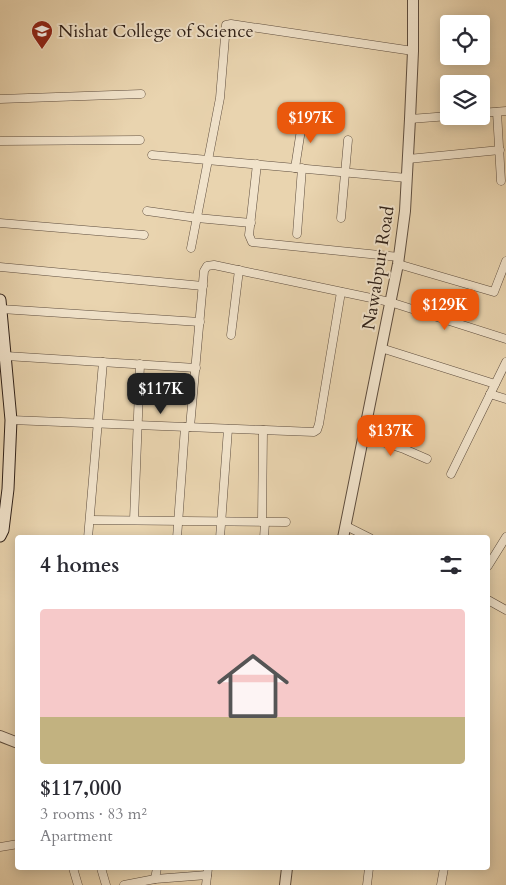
<!DOCTYPE html>
<meta charset="utf-8">
<style>
body{margin:0;font-family:Cardo,serif;background:#f2f2f3;color:#2b2b33;height:100vh;display:flex;flex-direction:column;font-size:19px;white-space:nowrap}
*{box-sizing:border-box;margin:0}
p{font-size:16px;color:#7c7c81}
.icon{flex:none;width:28px;height:28px;fill:none;stroke:currentColor;stroke-width:2;stroke-linecap:round;stroke-linejoin:round}
.map{position:relative;flex:1;overflow:hidden}
.side{position:absolute;left:15px;top:535px;width:475px;height:335px;display:flex;flex-direction:column;background:#fff;border-radius:5px;box-shadow:0 2px 12px #0003}
.side>*{flex:none}
.controls{position:absolute;left:440px;top:15px;display:grid;gap:10px}
.controls a{display:grid;place-items:center;width:50px;height:50px;border-radius:5px;background:#fff;box-shadow:0 2px 12px #0003;font-size:25px}
.price{position:absolute;translate:-50% -42px;padding:0 11px;border-radius:10px;background:#ea580c;color:#fff;font-size:16px;line-height:32px;filter:drop-shadow(0 1px 2px #0008)}
.price::after{content:'';position:absolute;left:50%;top:30px;width:15px;height:11px;margin-left:-8px;background:inherit;clip-path:polygon(0 0,100% 0,50% 100%)}
.price.current{background:#222;color:#fff}
ul{padding:0;list-style:none}
li{display:grid;align-content:center;gap:10px;height:265px;padding:0 25px}
li span{display:grid;place-items:center;height:155px;border-radius:5px;color:#555}
li>.icon{margin-inline-start:auto}
span .icon{width:90px;height:90px;fill:#fffc;stroke-width:1}
li b{font-size:21px}
h2{display:flex;justify-content:space-between;align-items:center;height:60px;padding:0 25px;font-size:21px}
.map>svg:first-child{display:block}
</style>
<div class="map">
<svg width="506" height="885" viewBox="0 0 506 885">
<rect width="100%" height="100%" fill="#e9d4af"/>
<filter id="stains"><feTurbulence type="fractalNoise" baseFrequency=".004" numOctaves="4"/><feColorMatrix values="0 0 0 0 .2 0 0 0 0 .09 0 0 0 0 .02 0 0 0 .5 -.17"/></filter>
<radialGradient id="worn" r=".72"><stop offset=".6" stop-color="#630" stop-opacity="0"/><stop offset="1" stop-color="#630" stop-opacity=".3"/></radialGradient>
<g fill="none" stroke-linecap="round" stroke-linejoin="round">
<!-- minor casing -->
<g stroke="#5e4d3e" stroke-width="9">
<g id="minor">
<path d="M0 99 141 94"/>
<path d="M497 112 501 181"/>
<path d="M481 113 506 111"/>
<path d="M410 119 449 116"/>
<path d="M0 141 140 140"/>
<path d="M152 155 407 178"/>
<path d="M408 159 500 150"/>
<path d="M257 164 249 235 252 242 399 257"/>
<path d="M295 168 303 117"/>
<path d="M147 211 197 218 251 223"/>
<path d="M341 218 348 140"/>
<path d="M0 223 144 235"/>
<path d="M297 234 302 168"/>
<path d="M191 248 220 98 226 25 231 24 413 51"/>
<path d="M398 264 494 292 506 261"/>
<path d="M0 267 203 286"/>
<path d="M1 309 200 322"/>
<path d="M231 335 239 270"/>
<path d="M381 348 495 384"/>
<path d="M6 356 196 368"/>
<path d="M490 394 506 399"/>
<path d="M11 420 314 432 317 430 319 424 341 292"/>
<path d="M190 427 204 271 207 266 214 265 390 302 506 339"/>
<path d="M364 436 404 449 427 459"/>
<path d="M451 474 506 362"/>
<path d="M90 520 286 522"/>
<path d="M134 520 140 364"/>
<path d="M262 522 263 430"/>
<path d="M346 526 370 538"/>
<path d="M88 538 103 362"/>
<path d="M177 538 185 427"/>
<path d="M220 538 228 429"/>
<path d="M264 538 265 522"/>
<path d="M488 566 506 537"/>
<path d="M488 600 506 610"/>
<path d="M0 847 18 844"/>
<path d="M73 868 78 885"/>
<path d="M101 868 106 885"/>
<path d="M155 879 157 868"/>
<path d="M124 885 155 879 207 875"/>
<path d="M206 885 208 868"/>
<path d="M367 885 369 868"/>
<path d="M441 885 444 868"/>
</g>
</g>
<!-- tertiary casing -->
<g stroke="#5e4d3e" stroke-width="12">
<g id="tertiary">
<path d="M343 538 398 264 405 211 410 119 413 51V0"/>
<path d="M0 736 18 743"/>
<path d="M285 885 287 868"/>
</g>
</g>
<!-- secondary casing -->
<g stroke="#2f2018" stroke-width="13">
<path id="secondary" d="M0 300 11 420 8 489 3 530 0 536"/>
</g>
<!-- minor -->
<use href="#minor" stroke="#f1e3cb" stroke-width="8"/>
<!-- tertiary -->
<use href="#tertiary" stroke="#f1e3cb" stroke-width="10"/>
<!-- secondary -->
<use href="#secondary" stroke="#f1e3cb" stroke-width="11"/>
</g>
<!-- icons -->
<defs>
<g id="school-pin" transform="scale(1.125)"><path d="M0 17L-7.5 6A9.5 9.5 0 1 1 7.5 6Z" fill="#8f2418" stroke="#f1e3cb"/><path d="M0-5L7-2L0 1L-7-2ZM-4 1L0 2.5L4 1V4Q0 6-4 4Z" fill="#fff"/></g>
</defs>
<g fill-rule="evenodd">
<use href="#school-pin" x="42" y="31"/>
</g>
<g text-anchor="middle" stroke-width="4" stroke-linejoin="round" paint-order="stroke">
<!-- poi labels -->
<g font-size="18" fill="#2f2018" stroke="#f1e3cb" text-anchor="start">
<text x="58" y="37">Nishat College of Science</text>
</g>
<!-- street labels -->
<g font-size="18" fill="#2f2018" stroke="#f1e3cb">
<text transform="translate(378 268) rotate(-81)" y="6">Nawabpur Road</text>
</g>
</g>
<rect width="100%" height="100%" filter="url(#stains)"/>
<rect width="100%" height="100%" fill="url(#worn)"/>
</svg>
<div class="controls">
<a><svg class="icon" aria-label="locate" viewBox="0 0 24 24"><circle cx="12" cy="12" r="6"/><path d="M12 2v4M12 18v4M2 12h4M18 12h4"/></svg></a>
<a><svg class="icon" aria-label="layers" viewBox="0 0 24 24"><path d="M12 4l9 5-9 5-9-5zM3 14l9 5 9-5"/></svg></a>
</div>
<b class="price" style="left:311px;top:144px">$197K</b>
<b class="price" style="left:445px;top:331px">$129K</b>
<b class="price current" style="left:161px;top:415px">$117K</b>
<b class="price" style="left:391px;top:457px">$137K</b>
<section class="side">
<h2>4 homes<svg class="icon" aria-label="filters" viewBox="0 0 24 24"><path d="M4 7h16M4 17h16"/><circle cx="9" cy="7" r="2"/><circle cx="15" cy="17" r="2"/></svg></h2>
<ul>
<li><span style="background:linear-gradient(#f6c9c9 70%,#c2b280 0)"><svg class="icon" aria-label="home" viewBox="0 0 24 24"><path d="M3 11l9-7 9 7M6 9v11h12V9"/></svg></span><div><b>$117,000</b><p>3 rooms · 83 m²</p><p>Apartment</p></div></li>
</ul>
</section>
</div>
